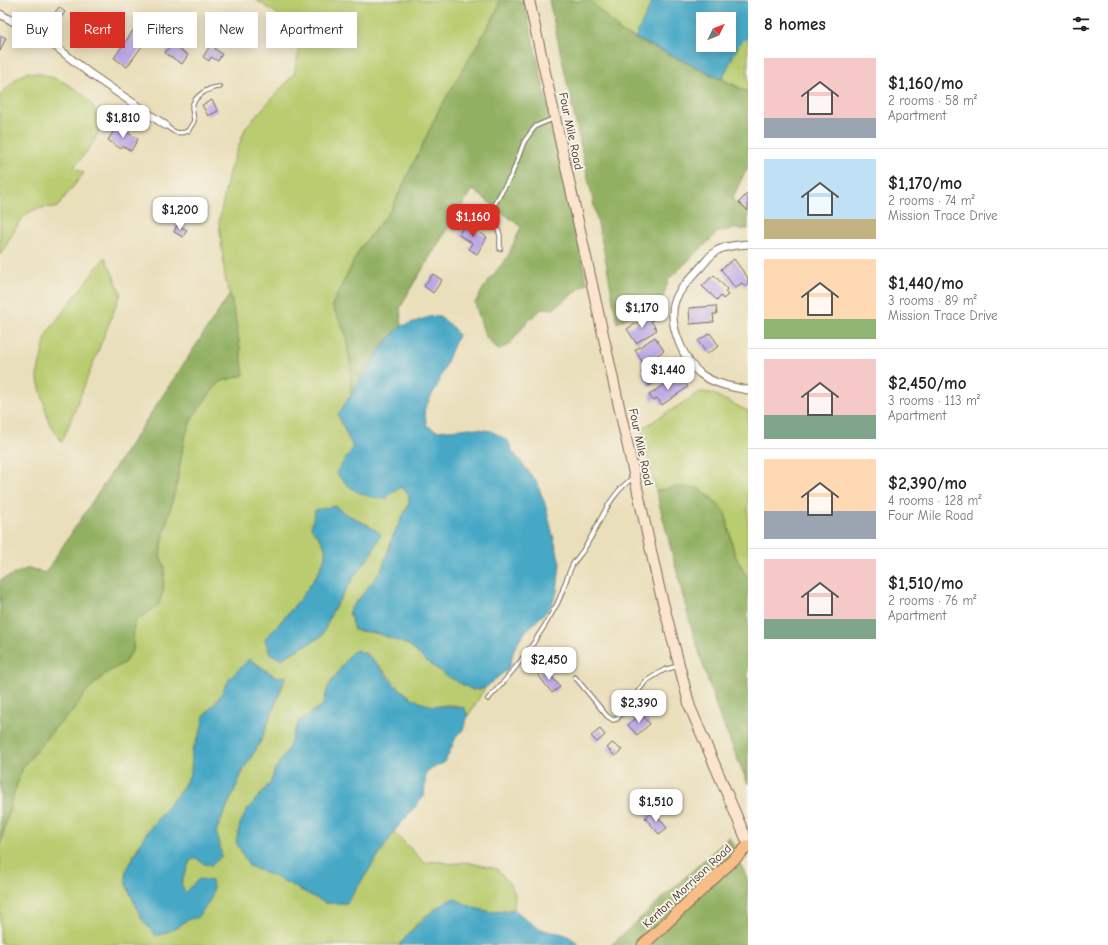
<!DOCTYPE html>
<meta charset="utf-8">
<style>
body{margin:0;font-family:"Comic Neue",sans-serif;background:#f2f2f2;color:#222;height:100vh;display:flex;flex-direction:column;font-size:15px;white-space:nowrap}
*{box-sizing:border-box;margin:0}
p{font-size:13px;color:#767676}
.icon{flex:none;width:22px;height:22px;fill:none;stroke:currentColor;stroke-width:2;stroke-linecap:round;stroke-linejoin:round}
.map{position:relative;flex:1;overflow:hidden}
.panel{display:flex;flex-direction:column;background:#fff;width:360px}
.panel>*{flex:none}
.top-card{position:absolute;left:12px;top:12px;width:380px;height:36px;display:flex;gap:8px}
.needle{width:26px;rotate:47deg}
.controls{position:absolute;left:696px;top:12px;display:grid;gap:8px}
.controls a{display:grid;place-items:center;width:40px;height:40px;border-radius:0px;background:#fff;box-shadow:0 2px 10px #0003;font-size:20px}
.price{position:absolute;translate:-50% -34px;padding:0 9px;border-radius:8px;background:#fff;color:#222;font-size:13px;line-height:26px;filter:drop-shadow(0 1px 2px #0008)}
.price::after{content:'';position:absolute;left:50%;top:24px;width:12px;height:9px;margin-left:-6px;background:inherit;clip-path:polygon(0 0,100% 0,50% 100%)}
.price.selected{background:#d93025;color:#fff}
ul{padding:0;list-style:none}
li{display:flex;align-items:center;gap:12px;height:100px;padding:0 16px}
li+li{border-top:1px solid #e0e0e0}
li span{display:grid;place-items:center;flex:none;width:112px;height:80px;border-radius:0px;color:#555}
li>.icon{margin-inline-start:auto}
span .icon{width:48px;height:48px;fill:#fffc;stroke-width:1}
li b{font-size:17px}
h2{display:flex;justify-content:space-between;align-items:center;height:48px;padding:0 16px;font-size:17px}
.chip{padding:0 14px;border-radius:0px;background:#fff;box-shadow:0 2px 10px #0003;font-size:14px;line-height:36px}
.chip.selected{background:#d93025;color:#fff}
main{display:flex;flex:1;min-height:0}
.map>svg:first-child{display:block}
</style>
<main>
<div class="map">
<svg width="748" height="945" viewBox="0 0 748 945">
<rect width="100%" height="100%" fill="#f7f3e8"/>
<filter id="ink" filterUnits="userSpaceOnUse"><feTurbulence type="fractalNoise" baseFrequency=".025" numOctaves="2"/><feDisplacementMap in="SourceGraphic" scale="8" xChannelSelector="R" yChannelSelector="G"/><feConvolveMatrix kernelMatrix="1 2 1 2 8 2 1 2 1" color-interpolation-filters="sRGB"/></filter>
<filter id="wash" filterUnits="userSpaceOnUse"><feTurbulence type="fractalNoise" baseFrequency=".012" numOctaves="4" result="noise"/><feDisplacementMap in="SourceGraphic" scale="16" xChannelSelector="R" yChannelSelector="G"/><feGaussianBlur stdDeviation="0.9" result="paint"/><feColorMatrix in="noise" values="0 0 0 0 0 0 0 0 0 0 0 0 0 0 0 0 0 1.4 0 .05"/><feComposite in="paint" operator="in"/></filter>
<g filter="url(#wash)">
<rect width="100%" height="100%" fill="#eadfbb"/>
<!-- green -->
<g fill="#b9cc70" stroke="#7a7b47" fill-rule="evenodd">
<path d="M256 0H499L497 11 439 110 391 210 361 247 332 305 345 332 351 368V395L338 415 353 448 386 499 395 490 402 487 409 495V503L393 536 381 571 349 611 354 630 376 633 409 645 426 661 447 676 473 690 485 688 468 716 464 708C458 706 452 704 445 705 440 706 436 708 430 706 400 699 388 669 364 652L328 687 323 705 299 721 287 751 275 769 271 782 247 810 249 866 284 881 325 903H347L394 832 425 863 437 861 450 864 466 862 497 869 509 883 515 893 514 909C496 914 478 912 462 902L440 905 420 920 399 945H5L0 942V845L13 796 23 767 54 729 73 711 86 692 105 674 124 663 133 650 134 622 159 604 165 568 160 555 165 530 177 482 184 440 192 418 219 382 244 375 235 316 225 277 219 222 229 172 246 127 294 74 299 51 288 21ZM335 506 344 513 369 525 371 555 355 575 332 612 322 636 281 659 265 639C280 622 330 570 325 548 323 541 316 533 311 528ZM249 659 276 677H286L261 741 244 769 216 832 221 856 204 864 196 857 190 861 181 884 197 918 188 919 177 928 156 936 142 919 126 884 134 854 147 832 181 790 191 773 192 751 201 731 204 716Z"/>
<path d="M590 0H653L635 38 621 32Z"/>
<path d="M748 36V92L722 79 738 46Z"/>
<path d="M28 72C56 75 100 94 99 128 98 140 81 158 74 167L84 173 56 208C20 202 16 233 0 255V95L16 79Z"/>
<path d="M105 257 121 293 62 442 49 423 37 376 47 333Z"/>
<path d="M700 392 711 393 748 411V579L734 553 725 511 711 497 699 488 675 487 656 491 641 429Z"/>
</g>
<!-- forest -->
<g fill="#92b062" stroke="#666d40">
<path d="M499 0H524L587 283 553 309 543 308 527 322 509 345 498 350 485 336 475 303 484 287 508 256 521 227 472 189 409 291 400 309 402 326 386 341 351 395V368L345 332 332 305 361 247 391 210 439 110 497 11Z"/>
<path d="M549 0H590L621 32 748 92V169L744 174 732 199 748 213V229H731L718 232 669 279 663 297 617 323 605 256Z"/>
<path d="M230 294 235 316 244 375 219 382 192 418 184 440 177 482 165 530 160 555 165 568 163 592 159 604 134 622 133 650 124 663 105 674 86 692 73 711 54 729 23 767 13 796 0 845V580L29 568 45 573Z"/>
<path d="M675 487 699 488 725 511 734 553 748 579V784L718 712 690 623 656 491Z"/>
<path d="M729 837 736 852 637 945H611Z"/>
<path d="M739 860 748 881V945H649Z"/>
</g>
<!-- water -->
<g fill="#46a8c6" stroke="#406972" fill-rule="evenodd">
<path d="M653 0 748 1V36L738 46 722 79 635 38ZM703 19H729V45H703Z"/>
<path d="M438 316 451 325 458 335 437 386 424 410 427 426 437 431 471 428 491 431 508 441 513 452 536 481 545 504 560 563 557 592 551 607 525 632 514 649 509 668 485 688 473 690 447 676 426 661 409 645 376 633 354 630 349 611 381 571 393 536 409 503V495L401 487 395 490 386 499C363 497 351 491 336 473L353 448 338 415 386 341 402 326 429 317Z"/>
<path d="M335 506C349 518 367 523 381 534L371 555 355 575 332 612 322 636 281 659 270 654 265 639C280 623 330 570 325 548 323 541 316 533 311 528L315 510Z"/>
<path d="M357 650C375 657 381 670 393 683 399 689 408 696 416 700 432 710 447 703 464 708L468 716 463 730 457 735 445 762 426 772 424 796 396 829 347 903H325L284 881 249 866 236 842 240 824 247 810 271 782 275 769 287 751 299 721 323 705 328 687 351 653Z"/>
<path d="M249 659 276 677 286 676 261 741 244 769 216 831 222 856 212 865 204 864 196 858 190 861 181 883 185 892 199 879 212 881C216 898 206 905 197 918L188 919 177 928 156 936 142 919 126 884V871L147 832 181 790 191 773 192 751 201 731 204 716 216 703 230 678Z"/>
<path d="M454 898C475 909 489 916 513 909 523 915 529 924 539 928 556 936 563 928 579 945H399C416 925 431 910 454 898Z"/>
</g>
<g id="blocks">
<!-- building -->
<g fill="#baa8e5">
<path d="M59 7 65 12 53 28 47 23Z"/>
<path d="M137 25 141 29 136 36 145 42 127 67 114 58Z"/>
<path d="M0 35 6 38 0 51Z"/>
<path d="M213 41 218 45 215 49 222 54 218 61 211 57 209 61 203 57Z"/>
<path d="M171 44 188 55 182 64 165 53Z"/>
<path d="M212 100 218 111 208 116 202 105Z"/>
<path d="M117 126 138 139 131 151 123 146 121 149 108 140Z"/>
<path d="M748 193V211L739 202Z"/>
<path d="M465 224 487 237 477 254 469 249 472 243 459 235Z"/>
<path d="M177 225 187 230 183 237 174 232Z"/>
<path d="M734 259 748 278V284L745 287 742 283 735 288 721 269Z"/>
<path d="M433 274 442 280 433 293 424 286Z"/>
<path d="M714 275 727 289 725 292 728 295 723 299 721 296 717 300 702 286Z"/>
<path d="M716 306 717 314H713L714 322 690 324 689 308Z"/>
<path d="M651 314 654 319 651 321 657 330 636 343 627 329Z"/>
<path d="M710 333 719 346 707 354 698 341Z"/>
<path d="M655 337 664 351 643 363 635 350Z"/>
<path d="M666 358 674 371 649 386 641 372Z"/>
<path d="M674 377 678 383 682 380 688 387 662 405 657 398 653 401 649 395Z"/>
<path d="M546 669 560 687 552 693 538 675Z"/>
<path d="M641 714 650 724 637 735 628 725Z"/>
<path d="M600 729 605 735 597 742 591 736Z"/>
<path d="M612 743 622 750 615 756 607 748Z"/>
<path d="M653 811 667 828 659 834 645 818Z"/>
</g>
</g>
</g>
<g filter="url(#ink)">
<use href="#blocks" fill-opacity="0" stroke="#786955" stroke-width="1"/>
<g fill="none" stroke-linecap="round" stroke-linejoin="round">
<!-- service casing -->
<g stroke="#786955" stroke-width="5.5">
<g id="service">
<path d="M165 125C173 132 178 135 188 131L194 121C194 117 192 111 192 107 194 96 209 87 220 87"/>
<path d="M500 249V235L492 215 494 205 512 174 524 142 531 132 536 126 555 118"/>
<path d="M575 677 607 716 613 720 617 719 646 681 664 670 678 666"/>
<path d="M488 699C514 672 538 639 556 606 563 593 566 577 573 564 576 559 581 554 584 549 600 524 608 495 634 477"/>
</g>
</g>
<!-- minor casing -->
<g stroke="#786955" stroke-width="9">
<g id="minor">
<path d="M0 14 55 46 89 73 165 125"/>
<path d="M748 244C738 245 727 245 718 250 710 254 705 263 699 269 690 279 679 289 675 301 667 323 684 362 702 375 715 384 732 387 748 390"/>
</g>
</g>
<!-- secondary casing -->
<g stroke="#786955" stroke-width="12">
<path id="secondary" d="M529 0 659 587 690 707 748 843"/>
</g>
<!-- primary casing -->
<g stroke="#786955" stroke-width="13">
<path id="primary" d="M643 945 748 846"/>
</g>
<!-- service -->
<use href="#service" stroke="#fff" stroke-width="3.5"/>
<!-- minor -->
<use href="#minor" stroke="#fff" stroke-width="7"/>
<!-- secondary -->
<use href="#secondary" stroke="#fce5cf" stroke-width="10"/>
<!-- primary -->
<use href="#primary" stroke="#f7be88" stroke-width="11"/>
</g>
</g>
<g text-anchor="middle" stroke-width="4" stroke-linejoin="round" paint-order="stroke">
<!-- street labels -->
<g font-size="12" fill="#3b2a1e" stroke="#f7f3e8">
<text transform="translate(571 131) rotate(78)" y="4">Four Mile Road</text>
<text transform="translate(641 447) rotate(78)" y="4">Four Mile Road</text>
<text transform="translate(687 886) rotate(-43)" y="4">Kenton Morrison Road</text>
</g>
</g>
</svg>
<div class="controls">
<a><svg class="needle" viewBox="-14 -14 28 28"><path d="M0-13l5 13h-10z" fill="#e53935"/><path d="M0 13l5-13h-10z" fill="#767676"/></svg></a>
</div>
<b class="price" style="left:123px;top:139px">$1,810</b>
<b class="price" style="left:180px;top:231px">$1,200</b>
<b class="price selected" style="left:473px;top:238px">$1,160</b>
<b class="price" style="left:642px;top:329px">$1,170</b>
<b class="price" style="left:668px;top:391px">$1,440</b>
<b class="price" style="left:549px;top:681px">$2,450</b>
<b class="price" style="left:639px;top:724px">$2,390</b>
<b class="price" style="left:656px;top:823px">$1,510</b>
<div class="top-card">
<a class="chip">Buy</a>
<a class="chip selected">Rent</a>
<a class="chip">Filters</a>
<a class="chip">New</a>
<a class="chip">Apartment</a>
</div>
</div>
<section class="panel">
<h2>8 homes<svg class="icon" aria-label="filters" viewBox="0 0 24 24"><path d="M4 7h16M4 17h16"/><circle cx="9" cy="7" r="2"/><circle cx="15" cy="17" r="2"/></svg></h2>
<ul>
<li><span style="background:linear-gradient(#f6c9c9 75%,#9aa5b1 0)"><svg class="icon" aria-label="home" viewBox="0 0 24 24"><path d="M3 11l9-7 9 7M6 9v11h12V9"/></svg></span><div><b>$1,160/mo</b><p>2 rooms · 58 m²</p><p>Apartment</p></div></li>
<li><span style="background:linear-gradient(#bfe0f5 75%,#c2b280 0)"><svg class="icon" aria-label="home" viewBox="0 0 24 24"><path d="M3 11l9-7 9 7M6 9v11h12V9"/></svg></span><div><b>$1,170/mo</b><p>2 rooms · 74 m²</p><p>Mission Trace Drive</p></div></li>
<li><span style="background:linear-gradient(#ffd9b3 75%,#8fb573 0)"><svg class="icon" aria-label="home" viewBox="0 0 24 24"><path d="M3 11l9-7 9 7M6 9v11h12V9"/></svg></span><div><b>$1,440/mo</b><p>3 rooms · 89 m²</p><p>Mission Trace Drive</p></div></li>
<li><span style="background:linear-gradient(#f6c9c9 70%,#7fa58c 0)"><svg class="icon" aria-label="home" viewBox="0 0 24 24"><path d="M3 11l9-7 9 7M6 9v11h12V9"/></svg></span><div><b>$2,450/mo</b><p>3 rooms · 113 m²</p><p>Apartment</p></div></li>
<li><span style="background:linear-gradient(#ffd9b3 65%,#9aa5b1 0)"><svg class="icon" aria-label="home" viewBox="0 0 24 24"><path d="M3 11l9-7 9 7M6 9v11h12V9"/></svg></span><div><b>$2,390/mo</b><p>4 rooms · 128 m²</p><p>Four Mile Road</p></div></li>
<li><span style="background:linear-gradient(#f6c9c9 75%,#7fa58c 0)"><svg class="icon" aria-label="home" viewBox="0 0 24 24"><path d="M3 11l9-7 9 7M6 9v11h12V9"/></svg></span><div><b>$1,510/mo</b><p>2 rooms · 76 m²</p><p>Apartment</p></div></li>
</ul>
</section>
</main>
